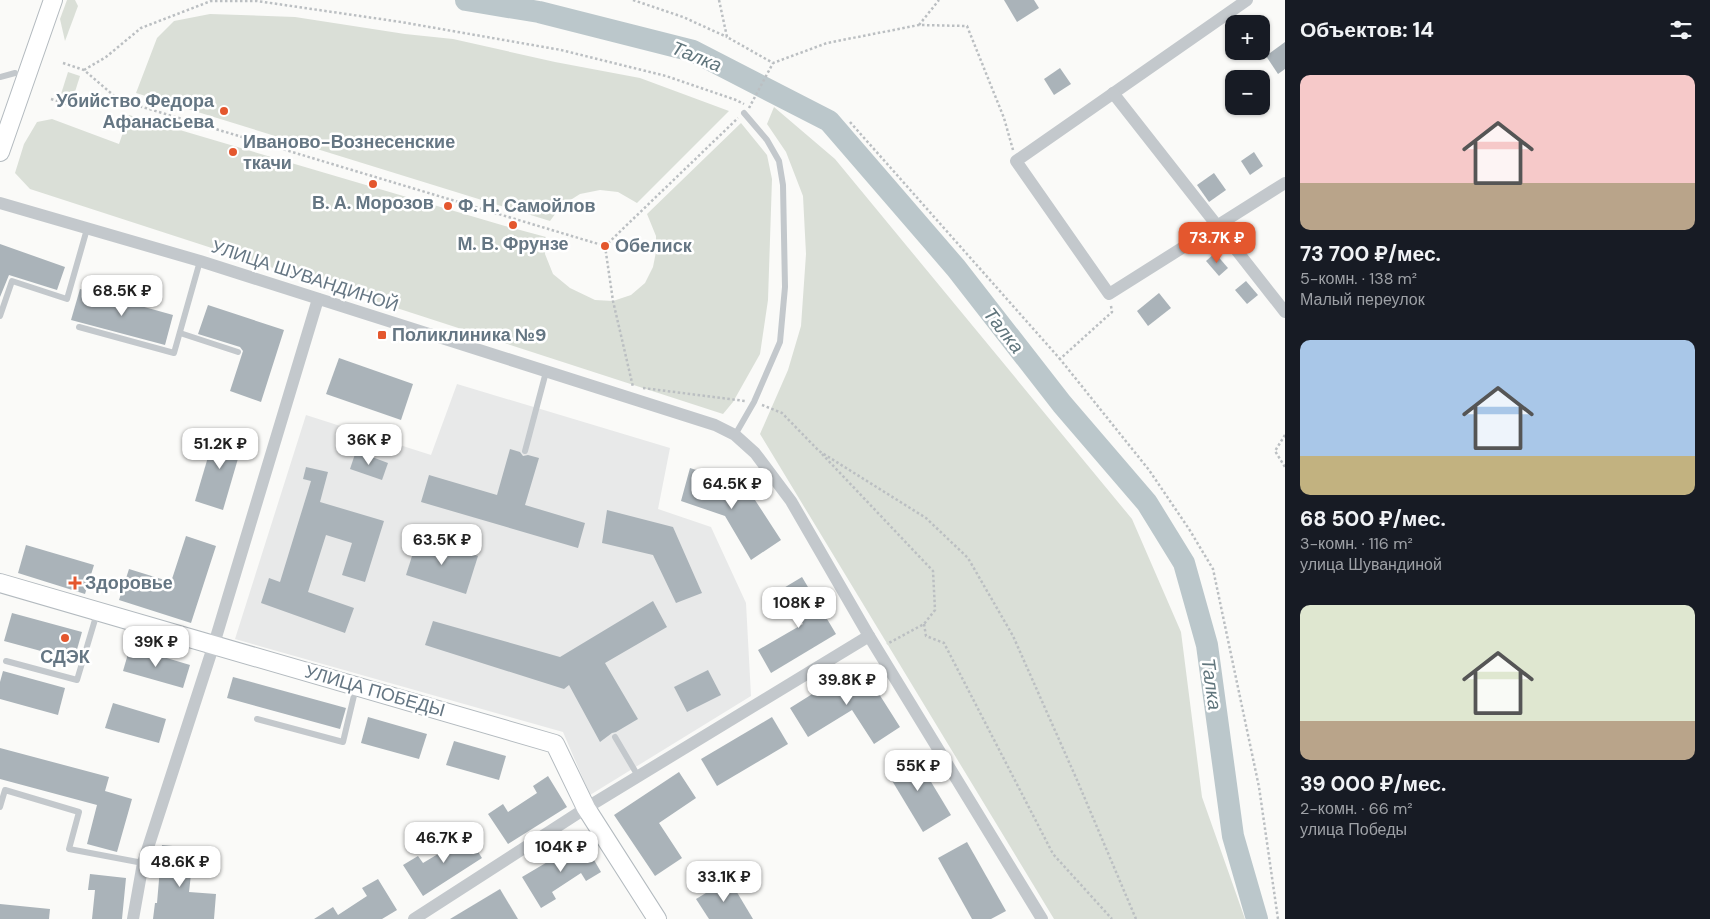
<!DOCTYPE html>
<html lang="ru">
<meta charset="utf-8">
<style>
body{margin:0;font-family:"DM Sans",sans-serif;background:#20242c;color:#f1f3f6;height:100vh;display:flex;flex-direction:column;font-size:19px;white-space:nowrap}
*{box-sizing:border-box;margin:0}
p{font-size:16px;color:#9ea1a6}
.icon{flex:none;width:28px;height:28px;fill:none;stroke:currentColor;stroke-width:2;stroke-linecap:round;stroke-linejoin:round}
.map{position:relative;flex:1;overflow:hidden}
.side{display:flex;flex-direction:column;background:#171b24;width:425px}
.side>*{flex:none}
.buttons{position:absolute;left:1225px;top:15px;display:grid;gap:10px}
.buttons a{display:grid;place-items:center;width:45px;height:45px;border-radius:10px;background:#171b24;box-shadow:0 1px 4px #0004;font-size:25px}
.price{position:absolute;translate:-50% -42px;padding:0 11px;border-radius:10px;background:#fff;color:#222;font-size:16px;line-height:32px;filter:drop-shadow(0 1px 2px #0008)}
.price::after{content:'';position:absolute;left:50%;top:30px;width:15px;height:11px;margin-left:-8px;background:inherit;clip-path:polygon(0 0,100% 0,50% 100%)}
.price.on{background:#e4572e;color:#fff}
ul{padding:0;list-style:none}
li{display:grid;align-content:center;gap:10px;height:265px;padding:0 15px}
li span{display:grid;place-items:center;height:155px;border-radius:10px;color:#555}
li>.icon{margin-inline-start:auto}
span .icon{width:90px;height:90px;fill:#fffc;stroke-width:1}
li b{font-size:21px}
h2{display:flex;justify-content:space-between;align-items:center;height:60px;padding:0 15px;font-size:21px}
main{display:flex;flex:1;min-height:0}
.map>svg:first-child{display:block}
</style>
<main>
<div class="map">
<svg width="1285" height="919" viewBox="0 0 1285 919">
<rect width="100%" height="100%" fill="#fafaf8"/>
<!-- built -->
<path fill="#e8e9e9" d="M457 384 670 448 658 509 711 527 746 603 751 696 590 795 563 732 235 639 306 415 431 455Z"/>
<!-- green -->
<g fill="#dadfd7">
<path d="M67 0H75L78 6 65 41 60 19Z"/>
<path d="M210 14 295 17 405 34 453 39 555 62 640 78 729 111 637 203 618 192 600 190 580 194 561 206 550 221 136 93 157 38 174 21Z"/>
<path d="M68 72 80 76 73 98 61 94Z"/>
<path d="M774 107 835 159 1132 519 1181 632 1202 797 1245 919H1054L760 434 788 370 801 326 806 254 803 196 786 152 767 124Z"/>
<path d="M129 115 505 226 546 237 545 254 553 274 570 288 595 300 613 301 631 295 645 283 653 267 656 252V236L647 214 741 123 767 155 772 179 768 300 760 354 733 402 723 414 30 189 15 173 24 144 37 122 52 119 119 144Z"/>
</g>
<g fill="none" stroke-linecap="round" stroke-linejoin="round">
<!-- river -->
<path stroke="#bbc7cb" stroke-width="22" d="M466 0 539 12 693 51 829 121 956 268 1062 404 1147 503 1184 563 1207 645 1233 836 1257 919"/>
</g>
<!-- building -->
<g fill="#aab3b9">
<path d="M1004 0H1034L1039 8 1017 22Z"/>
<path d="M1285 42V69L1278 74 1266 56Z"/>
<path d="M1060 68 1071 84 1054 95 1044 79Z"/>
<path d="M1254 152 1263 166 1250 175 1241 161Z"/>
<path d="M1214 173 1226 190 1209 202 1197 185Z"/>
<path d="M0 244 65 267 57 290 9 275 0 297Z"/>
<path d="M1215 253 1228 268 1219 276 1206 261Z"/>
<path d="M1246 281 1258 295 1247 304 1235 290Z"/>
<path d="M80 289 173 315 165 345 71 320Z"/>
<path d="M1159 293 1171 308 1148 326 1137 311Z"/>
<path d="M208 305 284 330 261 402 230 391 243 351 240 347 198 334Z"/>
<path d="M339 358 413 384 401 420 326 394Z"/>
<path d="M216 430 244 438 223 510 195 501Z"/>
<path d="M510 449 520 452 523 456 528 455 539 458 525 505 585 523 578 548 421 502 429 475 497 495Z"/>
<path d="M356 451 388 463 382 480 350 469Z"/>
<path d="M306 467 328 472 320 502 384 521 365 582 342 575 352 543 326 535 308 592 354 608 345 633 261 603 269 578 280 582 311 481 303 479Z"/>
<path d="M690 468 736 483 755 500 781 540 751 560 725 516 681 501Z"/>
<path d="M607 510 673 527 702 593 676 603 653 555 602 543Z"/>
<path d="M186 536 216 546 191 623 119 600 129 569 171 582Z"/>
<path d="M418 537 478 556 466 594 406 575Z"/>
<path d="M26 545 94 565 85 594 18 573Z"/>
<path d="M802 577 836 634 771 673 758 650 803 624 782 589Z"/>
<path d="M653 601 667 627 605 663 638 719 616 732 612 733 600 742 569 685 564 689 425 645 433 621 560 657Z"/>
<path d="M12 613 82 632 74 660 4 641Z"/>
<path d="M130 647 190 665 183 688 123 671Z"/>
<path d="M860 664 900 727 874 744 852 710 808 737 790 708Z"/>
<path d="M708 670 721 695 687 712 674 687Z"/>
<path d="M3 671 65 688 58 715 0 699V682Z"/>
<path d="M233 677 346 708 340 729 227 698Z"/>
<path d="M113 703 166 719 159 743 105 728Z"/>
<path d="M368 717 427 734 419 759 361 743Z"/>
<path d="M772 717 788 744 717 786 701 759Z"/>
<path d="M454 741 506 756 499 780 446 765Z"/>
<path d="M0 748 109 777 105 791 132 799 117 852 87 844 97 805 0 779Z"/>
<path d="M913 752 951 815 923 832 885 769Z"/>
<path d="M679 772 696 798 659 823 682 858 655 876 614 815Z"/>
<path d="M548 776 567 807 508 844 488 814 503 804 508 812 537 793 533 786Z"/>
<path d="M463 828 482 858 423 896 403 865 418 856 423 863 453 845 448 837Z"/>
<path d="M583 841 601 872 586 881 581 873 552 892 556 899 541 908 522 877Z"/>
<path d="M967 842 1006 911 991 919H972L938 858Z"/>
<path d="M162 845 194 848 189 892 216 894 214 919H153L155 903H157Z"/>
<path d="M90 874 126 878 122 919H92L95 890H88Z"/>
<path d="M378 879 397 910 382 919H314L333 907 338 915 367 896 362 888Z"/>
<path d="M729 879 753 919H709L696 899Z"/>
<path d="M500 889 518 919H450Z"/>
<path d="M0 904 50 909 49 919H0Z"/>
</g>
<g fill="none" stroke-linecap="round" stroke-linejoin="round">
<!-- secondary casing -->
<g stroke="#b3babf" stroke-width="20">
<g id="secondary">
<path d="M0 152 53 0"/>
<path d="M0 583 555 744 586 808 657 919"/>
</g>
</g>
<!-- path -->
<g stroke="#bbbfc2" stroke-width="2.5" stroke-dasharray="2.5 2.5" stroke-linecap="butt">
<path d="M633 0 683 17 727 37"/>
<path d="M719 0 727 37 773 63 827 43 919 25 967 26 1004 118 1013 150"/>
<path d="M919 25 939 0"/>
<path d="M63 63 84 70 119 100 605 246 738 118"/>
<path d="M84 70 106 57 141 28 211 1H257L401 22 561 50 666 76 736 100 744 104"/>
<path d="M51 99 73 106 119 100"/>
<path d="M749 108 773 63"/>
<path d="M850 122 1060 359"/>
<path d="M605 246 613 301 633 387"/>
<path d="M1111 306 1112 312 1060 359 1149 470 1189 529 1213 569 1259 787 1278 919"/>
<path d="M643 388 745 401"/>
<path d="M762 405 782 413 819 451 926 518 968 558 1013 636 1077 780 1136 919"/>
<path d="M1285 435 1275 451 1285 467"/>
<path d="M822 454 933 571 935 610 924 624 887 644"/>
<path d="M924 624 926 636 944 643 1053 854 1112 919"/>
</g>
<!-- lane -->
<g stroke="#c3c8cc" stroke-width="6">
<path d="M0 77 15 73"/>
<path d="M0 316 12 281 67 299 87 229"/>
<path d="M79 327 174 353 200 261"/>
<path d="M180 333 238 352"/>
<path d="M735 435 754 402 780 342 785 287 783 185 779 161 767 140 744 113"/>
<path d="M525 451 546 372"/>
<path d="M6 661 77 680 97 613"/>
<path d="M257 719 343 742 356 687"/>
<path d="M615 737 638 776"/>
<path d="M0 807 5 790 79 812 69 849 143 863"/>
</g>
<!-- street -->
<g stroke="#c3c8cc" stroke-width="12">
<path d="M1247 0 1016 161 1109 294 1285 183"/>
<path d="M1113 93 1285 312"/>
<path d="M0 203 200 261 715 425 735 435 755 453 791 501 869 636 1042 919"/>
<path d="M133 919 143 863 214 644 318 299"/>
<path d="M414 919 586 808 869 636"/>
</g>
<!-- secondary -->
<use href="#secondary" stroke="#fff" stroke-width="18"/>
</g>
<!-- markers -->
<g fill="#e4572e" stroke="#fff" stroke-width="2">
<circle cx="224" cy="111" r="5"/>
<circle cx="233" cy="152" r="5"/>
<circle cx="373" cy="184" r="5"/>
<circle cx="448" cy="206" r="5"/>
<circle cx="513" cy="225" r="5"/>
<circle cx="605" cy="246" r="5"/>
<rect x="377" y="330" width="10" height="10" rx="2.5"/>
<path d="M72.5 575.5h5v5h5v5h-5v5h-5v-5h-5v-5h5z"/>
<circle cx="65" cy="638" r="5"/>
</g>
<g text-anchor="middle" stroke-width="5" stroke-linejoin="round" paint-order="stroke">
<!-- poi labels -->
<g font-size="18" font-weight="bold" fill="#657683" stroke="#fff" text-anchor="start">
<text x="214" y="107" text-anchor="end">Убийство Федора<tspan x="214" dy="21">Афанасьева</tspan></text>
<text x="243" y="148">Иваново-Вознесенские<tspan x="243" dy="21">ткачи</tspan></text>
<text x="373" y="209" text-anchor="middle">В. А. Морозов</text>
<text x="458" y="212">Ф. Н. Самойлов</text>
<text x="513" y="250" text-anchor="middle">М. В. Фрунзе</text>
<text x="615" y="252">Обелиск</text>
<text x="392" y="341">Поликлиника №9</text>
<text x="85" y="589">Здоровье</text>
<text x="65" y="663" text-anchor="middle">СДЭК</text>
</g>
<!-- street labels -->
<g font-size="18" fill="#657683" stroke="#fff">
<text transform="translate(305 276) rotate(18)" y="6">УЛИЦА ШУВАНДИНОЙ</text>
<text transform="translate(375 691) rotate(16)" y="6">УЛИЦА ПОБЕДЫ</text>
</g>
<!-- water labels -->
<g font-size="19" font-style="italic" fill="#60757c" stroke="#fff">
<text transform="translate(697 56) rotate(22)" y="7">Талка</text>
<text transform="translate(1004 330) rotate(52)" y="7">Талка</text>
<text transform="translate(1212 684) rotate(82)" y="7">Талка</text>
</g>
</g>
</svg>
<div class="buttons">
<a>+</a>
<a>−</a>
</div>
<b class="price on" style="left:1217px;top:264px">73.7K ₽</b>
<b class="price" style="left:122px;top:317px">68.5K ₽</b>
<b class="price" style="left:369px;top:466px">36K ₽</b>
<b class="price" style="left:220px;top:470px">51.2K ₽</b>
<b class="price" style="left:732px;top:510px">64.5K ₽</b>
<b class="price" style="left:442px;top:566px">63.5K ₽</b>
<b class="price" style="left:799px;top:629px">108K ₽</b>
<b class="price" style="left:156px;top:668px">39K ₽</b>
<b class="price" style="left:847px;top:706px">39.8K ₽</b>
<b class="price" style="left:918px;top:792px">55K ₽</b>
<b class="price" style="left:444px;top:864px">46.7K ₽</b>
<b class="price" style="left:561px;top:873px">104K ₽</b>
<b class="price" style="left:180px;top:888px">48.6K ₽</b>
<b class="price" style="left:724px;top:903px">33.1K ₽</b>
</div>
<section class="side">
<h2>Объектов: 14<svg class="icon" aria-label="filters" viewBox="0 0 24 24"><path d="M4 7h16M4 17h16"/><circle cx="9" cy="7" r="2"/><circle cx="15" cy="17" r="2"/></svg></h2>
<ul>
<li><span style="background:linear-gradient(#f6c9c9 70%,#b9a48a 0)"><svg class="icon" aria-label="home" viewBox="0 0 24 24"><path d="M3 11l9-7 9 7M6 9v11h12V9"/></svg></span><div><b>73 700 ₽/мес.</b><p>5-комн. · 138 m²</p><p>Малый переулок</p></div></li>
<li><span style="background:linear-gradient(#a9c7e8 75%,#c2b280 0)"><svg class="icon" aria-label="home" viewBox="0 0 24 24"><path d="M3 11l9-7 9 7M6 9v11h12V9"/></svg></span><div><b>68 500 ₽/мес.</b><p>3-комн. · 116 m²</p><p>улица Шувандиной</p></div></li>
<li><span style="background:linear-gradient(#dfe7d0 75%,#b9a48a 0)"><svg class="icon" aria-label="home" viewBox="0 0 24 24"><path d="M3 11l9-7 9 7M6 9v11h12V9"/></svg></span><div><b>39 000 ₽/мес.</b><p>2-комн. · 66 m²</p><p>улица Победы</p></div></li>
</ul>
</section>
</main>
